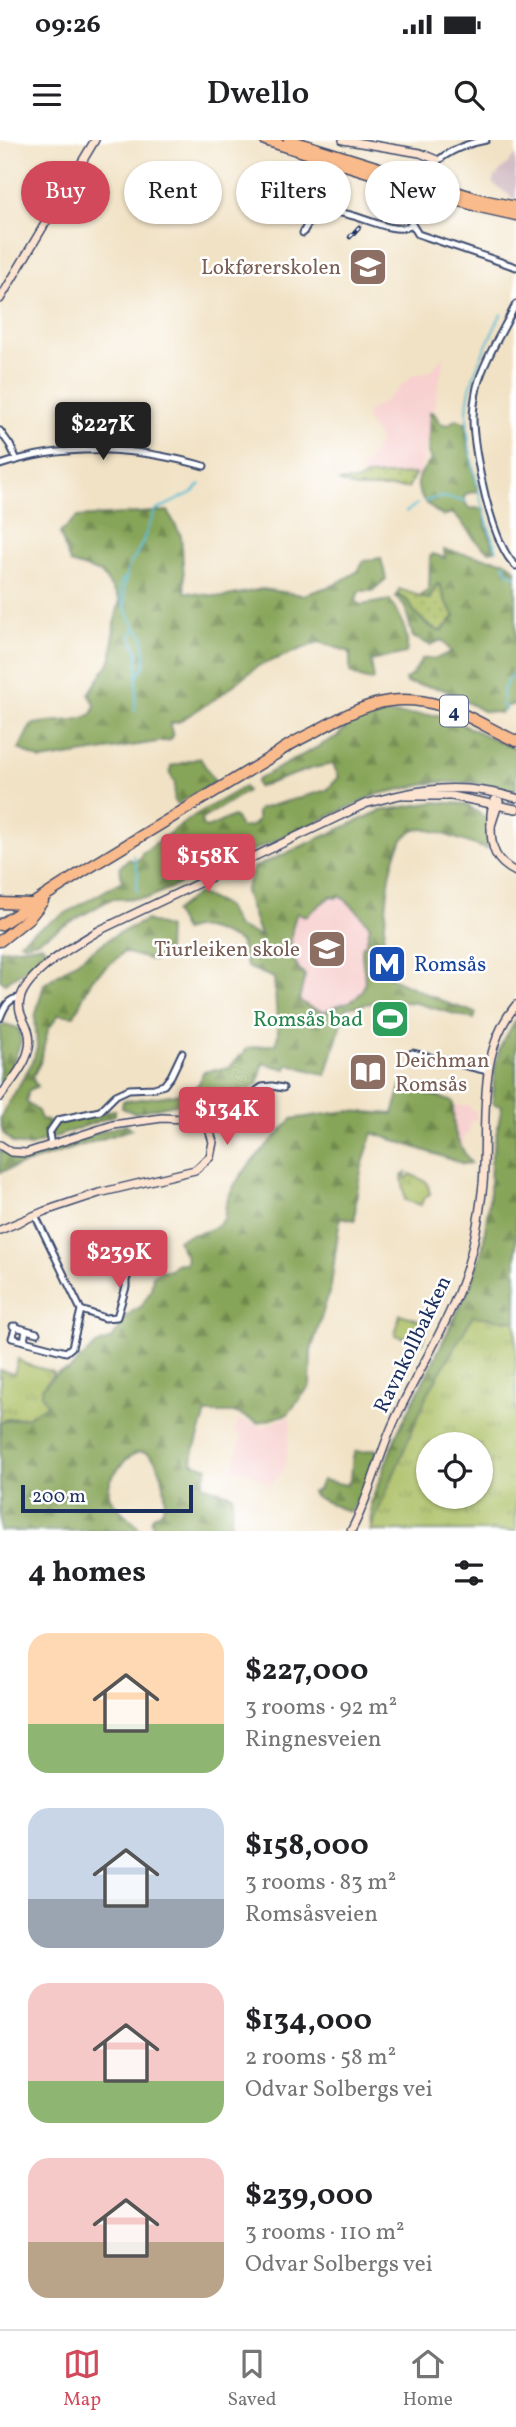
<!DOCTYPE html>
<meta charset="utf-8">
<style>
body{margin:0;font-family:Vollkorn,serif;background:#f2f2f2;color:#202124;height:100vh;display:flex;flex-direction:column;font-size:26px;white-space:nowrap}
*{box-sizing:border-box;margin:0}
p{font-size:23px;color:#757577}
.icon{flex:none;width:38px;height:38px;fill:none;stroke:currentColor;stroke-width:2;stroke-linecap:round;stroke-linejoin:round}
.map{position:relative;height:1391px;overflow:hidden}
.side{display:flex;flex-direction:column;background:#fff;flex:1}
.side>*{flex:none}
.guide{position:absolute;left:21px;top:21px;width:474px;height:63px;display:flex;gap:14px}
.buttons{position:absolute;left:416px;top:1292px;display:grid;gap:14px}
.buttons a{display:grid;place-items:center;width:77px;height:77px;border-radius:50%;background:#fff;box-shadow:0 2px 5px #0004;font-size:35px}
.scale{position:absolute;left:21px;bottom:18px;width:172px;box-sizing:border-box;padding-left:7px;border:4px solid #1b2f5e;border-top:0;font-size:19px;line-height:24px;white-space:nowrap;color:#1b2f5e;-webkit-text-stroke:5px #fff;paint-order:stroke}
.price{position:absolute;translate:-50% -60px;padding:0 16px;border-radius:7px;background:#d1495b;color:#fff;font-size:23px;line-height:46px;filter:drop-shadow(0 2px 4px #0008)}
.price::after{content:'';position:absolute;left:50%;top:42px;width:21px;height:16px;margin-left:-10px;background:inherit;clip-path:polygon(0 0,100% 0,50% 100%)}
.price.active{background:#222;color:#fff}
ul{padding:0;list-style:none}
li{display:flex;align-items:center;gap:21px;height:175px;padding:0 28px}
li span{display:grid;place-items:center;flex:none;width:196px;height:140px;border-radius:21px;color:#555}
li>.icon{margin-inline-start:auto}
span .icon{width:84px;height:84px;fill:#fffc;stroke-width:1}
li b{font-size:30px}
h2{display:flex;justify-content:space-between;align-items:center;height:84px;padding:0 28px;font-size:30px}
.pill{padding:0 24px;border-radius:32px;background:#fff;box-shadow:0 2px 5px #0004;font-size:24px;line-height:63px}
.pill.active{background:#d1495b;color:#fff}
.status{display:flex;justify-content:space-between;align-items:center;height:49px;padding:0 35px;background:#fff;direction:ltr}
.status svg{height:19px;fill:currentColor}
header{display:flex;justify-content:space-between;align-items:center;height:91px;padding:0 28px;background:#fff;font-size:32px;font-weight:600}
.tab-bar{display:flex;justify-content:space-around;align-items:center;height:98px;border-top:2px solid #e0e0e0;background:#fff;font-size:19px;color:#757577}
.tab-bar a{display:grid;justify-items:center;gap:4px}
.tab-bar .active{color:#d1495b}
.map>svg:first-child{display:block}
</style>
<div class="status"><b>09:26</b><svg viewBox="0 0 49 12"><path d="M0 12V9h3v3zM5 12V6h3v6zM10 12V3h3v9zM15 12V0h3v12zM26 1h20v11H26zM47 4h2v5h-2z"/></svg></div>
<header><svg class="icon" aria-label="menu" viewBox="0 0 24 24"><path d="M4 6h16M4 12h16M4 18h16"/></svg>Dwello<svg class="icon" aria-label="search" viewBox="0 0 24 24"><circle cx="10" cy="10" r="6"/><path d="M15 15l6 6"/></svg></header>
<div class="map">
<svg width="516" height="1391" viewBox="0 0 516 1391">
<defs>
<pattern id="grass-dots" width="8" height="8" patternUnits="userSpaceOnUse" patternTransform="scale(1.75)"><rect width="8" height="8" fill="#aabe62"/><path d="M2 2h.1M6 6h.1" fill="none" stroke="#8a9b54" stroke-width="1.8" stroke-linecap="round"/></pattern>
<pattern id="forest-firs" width="22" height="20" patternUnits="userSpaceOnUse" patternTransform="scale(1.75)"><rect width="22" height="20" fill="#87a558"/><path d="M5 1l3.5 6h-7zM16 11l3.5 6h-7z" fill="#6e874c"/></pattern>
<pattern id="park-tufts" width="24" height="20" patternUnits="userSpaceOnUse" patternTransform="scale(1.75)"><rect width="24" height="20" fill="#aabe62"/><path d="M3 7l-1-3M5 7V3M7 7l1-3M15 17l-1-3M17 17v-4M19 17l1-3" fill="none" stroke="#8a9b54"/></pattern>
</defs>
<rect width="100%" height="100%" fill="#fff"/>
<filter id="ink" filterUnits="userSpaceOnUse"><feTurbulence type="fractalNoise" baseFrequency=".0143" numOctaves="2"/><feDisplacementMap in="SourceGraphic" scale="14" xChannelSelector="R" yChannelSelector="G"/><feConvolveMatrix kernelMatrix="1 2 1 2 8 2 1 2 1" color-interpolation-filters="sRGB"/></filter>
<filter id="wash" filterUnits="userSpaceOnUse"><feTurbulence type="fractalNoise" baseFrequency=".00686" numOctaves="4" result="noise"/><feDisplacementMap in="SourceGraphic" scale="28" xChannelSelector="R" yChannelSelector="G"/><feGaussianBlur stdDeviation="1.57" result="paint"/><feColorMatrix in="noise" values="0 0 0 0 0 0 0 0 0 0 0 0 0 0 0 0 0 1.4 0 .05"/><feComposite in="paint" operator="in"/></filter>
<g filter="url(#wash)">
<rect width="100%" height="100%" fill="#f1e2c5"/>
<!-- built -->
<g fill="#f7d0cf">
<path d="M445 215 419 336 363 338 360 330 369 321 380 300 366 279 368 272 390 257 412 236 429 232Z"/>
<path d="M338 755 353 765 358 773 370 786 366 804 361 813 366 830 364 848 358 857 348 864 331 867 325 872 309 867 299 860 305 835 298 829 290 793 297 773 306 776 331 756Z"/>
<path d="M445 964 470 966V970L476 971V981H470L469 994 464 996 461 1018Z"/>
<path d="M288 1277 291 1281 285 1328 271 1345 246 1330 242 1332 232 1329 242 1295 234 1293 238 1280 263 1287Z"/>
</g>
<!-- industrial -->
<path fill="#d2bec5" d="M516 15V60L492 43 495 35 497 37 498 33Z"/>
<!-- grass -->
<g fill="url(#grass-dots)" stroke="#627660" stroke-width="2">
<path d="M415 334 408 348H356L338 341H359L366 336Z"/>
<path d="M437 443 440 445 443 455 455 476 443 490 438 491C431 487 424 482 418 476 407 466 416 463 397 455L399 449 429 459Z"/>
</g>
<!-- forest -->
<g fill="url(#forest-firs)" stroke="#516a5b" stroke-width="2" fill-rule="evenodd">
<path d="M430 272 434 273 440 283 448 285 456 279 466 283V295L478 351 465 354 464 361 469 368 484 369 486 386 495 410 489 411C471 401 467 385 452 373L443 376C420 362 406 344 431 321L428 312Z"/>
<path d="M168 371 181 396 185 452 223 457 262 449 303 455 334 445 358 431 364 421 381 418 386 439 372 451H359L356 461 361 465 390 460C399 475 411 495 406 513L371 521 374 540C365 542 357 536 350 532V512L319 502 258 526 218 557 178 582 171 583 170 586 173 596 170 600 41 620 19 609 31 585C51 578 76 585 93 573L95 564 89 554 112 518 114 485 120 460 101 433 70 423 60 393 77 377Z"/>
<path d="M444 410 507 422 516 430V564L507 566 501 573 483 571 443 549 407 543 405 540 413 534 422 519 438 518 451 512 442 500 430 505 413 497 405 467 396 457 397 455C416 463 407 466 418 476 424 482 431 487 438 491L443 490 455 476 446 462 440 445 437 444 429 459 420 457 429 449 430 417 433 414 445 418Z"/>
<path d="M381 574 441 575 516 609V651L476 643 437 642 378 654 148 758 111 759 37 801 24 804 20 802 31 793 122 741 120 727 128 719 133 721 140 719 142 713 195 675 244 647 247 651 202 679V686L207 688 231 677 236 678 241 688 252 686 257 681V672L259 669 327 650 339 637 333 624 313 628 258 647 256 643 258 639 338 596 348 585Z"/>
<path d="M200 618 215 642 177 664 174 660 175 643 170 634 171 626Z"/>
<path d="M435 662 465 664 489 680 487 709C469 704 440 691 424 689 386 686 387 771 384 794 383 806 379 819 376 831L449 864 476 873 474 879 415 863 385 860 346 868 326 935 288 924 286 929 263 923 258 944 233 960 197 959 134 973 122 968 123 961C139 959 191 956 199 943 201 939 202 935 203 932L230 927 248 908 276 904 278 894 274 838 247 827 240 802C222 794 203 782 184 791L174 772 198 753 226 766 237 787 260 796 245 752 253 728 380 671ZM339 755C352 764 360 774 370 786L366 804 363 805C358 824 374 842 356 858 346 866 334 863 325 872L309 867 299 860 305 835C287 820 289 793 297 773L306 776 331 756 336 758Z"/>
<path d="M146 780 168 788 167 811 154 821 124 812 92 839 74 876 59 874 48 890 40 923 33 936 34 942 38 946 29 950 26 962 38 971 41 979 58 985C69 977 85 979 98 975 105 973 108 970 115 970V975L28 1007 13 1003 3 993 0 978 33 921 37 907 35 877 44 844 115 795Z"/>
<path d="M42 805 50 813 5 843 0 840V810Z"/>
<path d="M516 878V1391H372L371 1363 396 1296 470 1147 483 1107 490 1052 491 1021 502 966 493 964C493 946 494 925 500 908 504 898 512 889 516 878ZM429 1304H481V1356H429Z"/>
<path d="M5 884 18 888 21 901 8 936 0 944V886Z"/>
<path d="M402 944 453 962C453 991 454 998 471 1023L464 1024 373 993C362 1022 355 1049 355 1080L340 1077 331 1146 311 1211 310 1246 288 1274 258 1283 237 1273H206L193 1314 192 1323 208 1328 202 1345 233 1355 230 1391H155L151 1381 153 1376C157 1374 159 1374 162 1370 172 1355 155 1275 115 1333 110 1340 106 1351 111 1359 118 1371 133 1379 141 1391H0V1282L28 1277 46 1265 42 1256V1248L57 1233 69 1230 96 1205 111 1199 118 1191 120 1183 134 1170 141 1167 151 1150 153 1135 161 1130H171C174 1123 178 1123 186 1123L187 1118 179 1104 178 1100C197 1090 210 1096 225 1078 221 1045 271 1003 292 979L348 971 393 974Z"/>
<path d="M126 984 132 989 0 1032V1010L19 1018Z"/>
<path d="M375 1309 377 1312C370 1332 366 1359 348 1372L314 1356 312 1352 318 1350 322 1340 347 1345C356 1334 348 1321 356 1311L363 1312Z"/>
</g>
<!-- park -->
<g fill="url(#park-tufts)" stroke="#627660" stroke-width="2" fill-rule="evenodd">
<path d="M406 1033 405 1038H408L410 1034 427 1042 430 1054 424 1057 421 1065 405 1060 402 1036Z"/>
<path d="M473 1176 516 1181V1391H370L427 1255ZM429 1304H481V1356H429Z"/>
<path d="M18 1219 25 1224 53 1232V1235L42 1248V1256L47 1264 28 1277 6 1279 0 1284V1230L14 1234Z"/>
</g>
<!-- pitch -->
<path fill="#aabe62" stroke="#627660" stroke-width="2" d="M400 1174 428 1183 422 1203 395 1195Z"/>
<g fill="none" stroke-linecap="round" stroke-linejoin="round">
<!-- stream -->
<g stroke="#56bbd4" stroke-width="2">
<path d="M425 361 441 357 466 361"/>
<path d="M406 372 417 364"/>
<path d="M497 410C482 370 459 291 470 250 476 223 490 199 501 174"/>
<path d="M504 424 508 432 516 437"/>
<path d="M126 437C114 447 121 458 126 469"/>
<path d="M135 488 131 497 138 513 137 536"/>
<path d="M505 570C498 556 505 541 516 530"/>
<path d="M135 571 137 537 145 525V517L143 494 135 487 126 470 124 447 128 428 140 408 155 371 193 352 201 344"/>
<path d="M133 715 138 733 137 751"/>
</g>
</g>
</g>
<g filter="url(#ink)">
<g fill="none" stroke-linecap="round" stroke-linejoin="round">
<!-- street casing -->
<g stroke="#3b4a6d" stroke-width="9">
<g id="street">
<path d="M429 30C443 12 465 4 486 0"/>
<path d="M413 60 410 81 418 94 516 127"/>
<path d="M303 93C325 43 381 100 411 86"/>
<path d="M516 164C504 189 484 220 477 247 475 257 473 268 473 279 473 311 492 406 516 426"/>
<path d="M0 291 10 305 17 320"/>
<path d="M0 325C68 302 136 307 204 326"/>
<path d="M0 878C4 868 8 858 20 858"/>
<path d="M412 913 488 931"/>
<path d="M207 986 262 947 272 946 283 948"/>
<path d="M51 1006 49 993 58 980 100 971 116 955 129 949 154 948 164 945 171 936 182 913"/>
<path d="M35 1075 81 1170 105 1178 117 1177 126 1147V1138"/>
<circle cx="124" cy="1135" r="4"/>
<path d="M13 1186 26 1190 24 1201 66 1212 72 1207 81 1170"/>
<path d="M16 1186 12 1198 24 1201"/>
<path d="M26 1190 37 1193"/>
</g>
</g>
<!-- secondary casing -->
<g stroke="#3b4a6d" stroke-width="10">
<g id="secondary">
<path d="M343 0 420 13 437 20"/>
<path d="M0 159 95 0"/>
<path d="M406 656H452L516 669"/>
<path d="M495 660C490 670 491 676 491 687 491 708 495 722 516 732"/>
<path d="M491 686 499 661"/>
<path d="M0 957C13 938 36 916 28 890 24 880 17 871 20 860 25 833 78 803 100 790L365 664C420 648 460 642 516 658"/>
<path d="M0 1005 11 1012 26 1013 113 985 162 978 185 979 201 982 209 989 213 1002 210 1017 195 1030 99 1053 45 1071 0 1090"/>
<path d="M351 1391C370 1356 378 1317 394 1282 414 1238 440 1198 458 1153 472 1119 479 1081 483 1044 488 985 475 914 516 865"/>
</g>
</g>
<!-- highway casing -->
<g stroke="#3b4a6d" stroke-width="13">
<g id="highway">
<path d="M265 0 480 67 516 75"/>
<path d="M289 0 482 60 516 67"/>
<path d="M0 763 30 764"/>
<path d="M0 785 82 732 276 614C289 604 300 599 314 592 358 568 390 550 442 566 468 574 491 590 516 601"/>
<path d="M0 801 30 777 43 761"/>
</g>
</g>
<!-- street -->
<use href="#street" stroke="#fff" stroke-width="5"/>
<!-- secondary -->
<use href="#secondary" stroke="#fde4d1" stroke-width="7"/>
<!-- highway -->
<use href="#highway" stroke="#fabb8c" stroke-width="10"/>
<!-- rail casing -->
<g stroke="#1b2f5e" stroke-width="4.5">
<path id="rail" d="M350 97 359 87"/>
</g>
<!-- rail -->
<use href="#rail" stroke="#fff" stroke-width="2" stroke-dasharray="5" stroke-linecap="butt"/>
<!-- street-bridge casing -->
<g stroke="#3b4a6d" stroke-width="9" stroke-linecap="butt">
<path id="street-bridge" d="M413 60 429 30"/>
</g>
<!-- street-bridge -->
<use href="#street-bridge" stroke="#fff" stroke-width="5"/>
</g>
</g>
<!-- icons -->
<defs>
<g id="university-square" transform="scale(2.0125)"><rect x="-9" y="-9" width="18" height="18" rx="4" fill="#8d6e63" stroke="#fff"/><path d="M0-5L7-2L0 1L-7-2ZM-4 1L0 2.5L4 1V4Q0 6-4 4Z" fill="#fff"/></g>
<g id="school-square" transform="scale(2.0125)"><rect x="-9" y="-9" width="18" height="18" rx="4" fill="#8d6e63" stroke="#fff"/><path d="M0-5L7-2L0 1L-7-2ZM-4 1L0 2.5L4 1V4Q0 6-4 4Z" fill="#fff"/></g>
<g id="metro-square" transform="scale(2.0125)"><rect x="-9" y="-9" width="18" height="18" rx="4" fill="#1a4fb4" stroke="#fff"/><path d="M-5.5 5V-5H-3L0 0L3-5H5.5V5H3V-.5L0 4L-3-.5V5Z" fill="#fff"/></g>
<g id="stadium-square" transform="scale(2.0125)"><rect x="-9" y="-9" width="18" height="18" rx="4" fill="#2e9e5b" stroke="#fff"/><path d="M0-5a6.5 5 0 1 0 0 10a6.5 5 0 1 0 0-10ZM-3.5-1.8h7v3.6h-7Z" fill="#fff"/></g>
<g id="library-square" transform="scale(2.0125)"><rect x="-9" y="-9" width="18" height="18" rx="4" fill="#8d6e63" stroke="#fff"/><path d="M-6-4Q-3-5.5-.7-3.5V5Q-3 3-6 4ZM6-4Q3-5.5 .7-3.5V5Q3 3 6 4Z" fill="#fff"/></g>
</defs>
<g fill-rule="evenodd">
<use href="#university-square" x="368" y="127"/>
<use href="#school-square" x="327" y="809"/>
<use href="#metro-square" x="387" y="824"/>
<use href="#stadium-square" x="390" y="879"/>
<use href="#library-square" x="368" y="932"/>
</g>
<g text-anchor="middle" stroke-width="5" stroke-linejoin="round" paint-order="stroke">
<!-- shield labels -->
<rect fill="#fff" stroke="#5f6d8e" stroke-width="2" x="440" y="555.5" width="28" height="31" rx="5"/>
<g font-size="19" font-weight="bold" fill="#1b2f5e">
<text x="454" y="578">4</text>
</g>
<!-- education labels -->
<g font-size="21" fill="#785e54" stroke="#fff" text-anchor="end">
<text x="341" y="134">Lokførerskolen</text>
<text x="300" y="816">Tiurleiken skole</text>
<text x="395" y="927" text-anchor="start">Deichman<tspan x="395" dy="24">Romsås</tspan></text>
</g>
<!-- transit labels -->
<g font-size="21" fill="#164399" stroke="#fff" text-anchor="start">
<text x="414" y="831">Romsås</text>
</g>
<!-- leisure labels -->
<g font-size="21" fill="#27864d" stroke="#fff" text-anchor="end">
<text x="363" y="886">Romsås bad</text>
</g>
<!-- street labels -->
<g font-size="21" fill="#1b2f5e" stroke="#fff">
<text transform="translate(412 1204) rotate(-64)" y="7">Ravnkollbakken</text>
</g>
</g>
</svg>
<div class="buttons">
<a><svg class="icon" aria-label="locate" viewBox="0 0 24 24"><circle cx="12" cy="12" r="6"/><path d="M12 2v4M12 18v4M2 12h4M18 12h4"/></svg></a>
</div>
<div class="scale">200 m</div>
<b class="price active" style="left:103px;top:322px">$227K</b>
<b class="price" style="left:208px;top:754px">$158K</b>
<b class="price" style="left:227px;top:1007px">$134K</b>
<b class="price" style="left:119px;top:1150px">$239K</b>
<div class="guide">
<a class="pill active">Buy</a>
<a class="pill">Rent</a>
<a class="pill">Filters</a>
<a class="pill">New</a>
</div>
</div>
<section class="side">
<h2>4 homes<svg class="icon" aria-label="filters" viewBox="0 0 24 24"><path d="M4 7h16M4 17h16"/><circle cx="9" cy="7" r="2"/><circle cx="15" cy="17" r="2"/></svg></h2>
<ul>
<li><span style="background:linear-gradient(#ffd9b3 65%,#8fb573 0)"><svg class="icon" aria-label="home" viewBox="0 0 24 24"><path d="M3 11l9-7 9 7M6 9v11h12V9"/></svg></span><div><b>$227,000</b><p>3 rooms · 92 m²</p><p>Ringnesveien</p></div></li>
<li><span style="background:linear-gradient(#c9d6e8 65%,#9aa5b1 0)"><svg class="icon" aria-label="home" viewBox="0 0 24 24"><path d="M3 11l9-7 9 7M6 9v11h12V9"/></svg></span><div><b>$158,000</b><p>3 rooms · 83 m²</p><p>Romsåsveien</p></div></li>
<li><span style="background:linear-gradient(#f6c9c9 70%,#8fb573 0)"><svg class="icon" aria-label="home" viewBox="0 0 24 24"><path d="M3 11l9-7 9 7M6 9v11h12V9"/></svg></span><div><b>$134,000</b><p>2 rooms · 58 m²</p><p>Odvar Solbergs vei</p></div></li>
<li><span style="background:linear-gradient(#f6c9c9 60%,#b9a48a 0)"><svg class="icon" aria-label="home" viewBox="0 0 24 24"><path d="M3 11l9-7 9 7M6 9v11h12V9"/></svg></span><div><b>$239,000</b><p>3 rooms · 110 m²</p><p>Odvar Solbergs vei</p></div></li>
</ul>
</section>
<nav class="tab-bar">
<a class="active"><svg class="icon" aria-label="map" viewBox="0 0 24 24"><path d="M3 6l6-2 6 2 6-2v14l-6 2-6-2-6 2zM9 4v14M15 6v14"/></svg>Map</a>
<a><svg class="icon" aria-label="saved" viewBox="0 0 24 24"><path d="M7 4h10v16l-5-4-5 4z"/></svg>Saved</a>
<a><svg class="icon" aria-label="home" viewBox="0 0 24 24"><path d="M3 11l9-7 9 7M6 9v11h12V9"/></svg>Home</a>
</nav>
